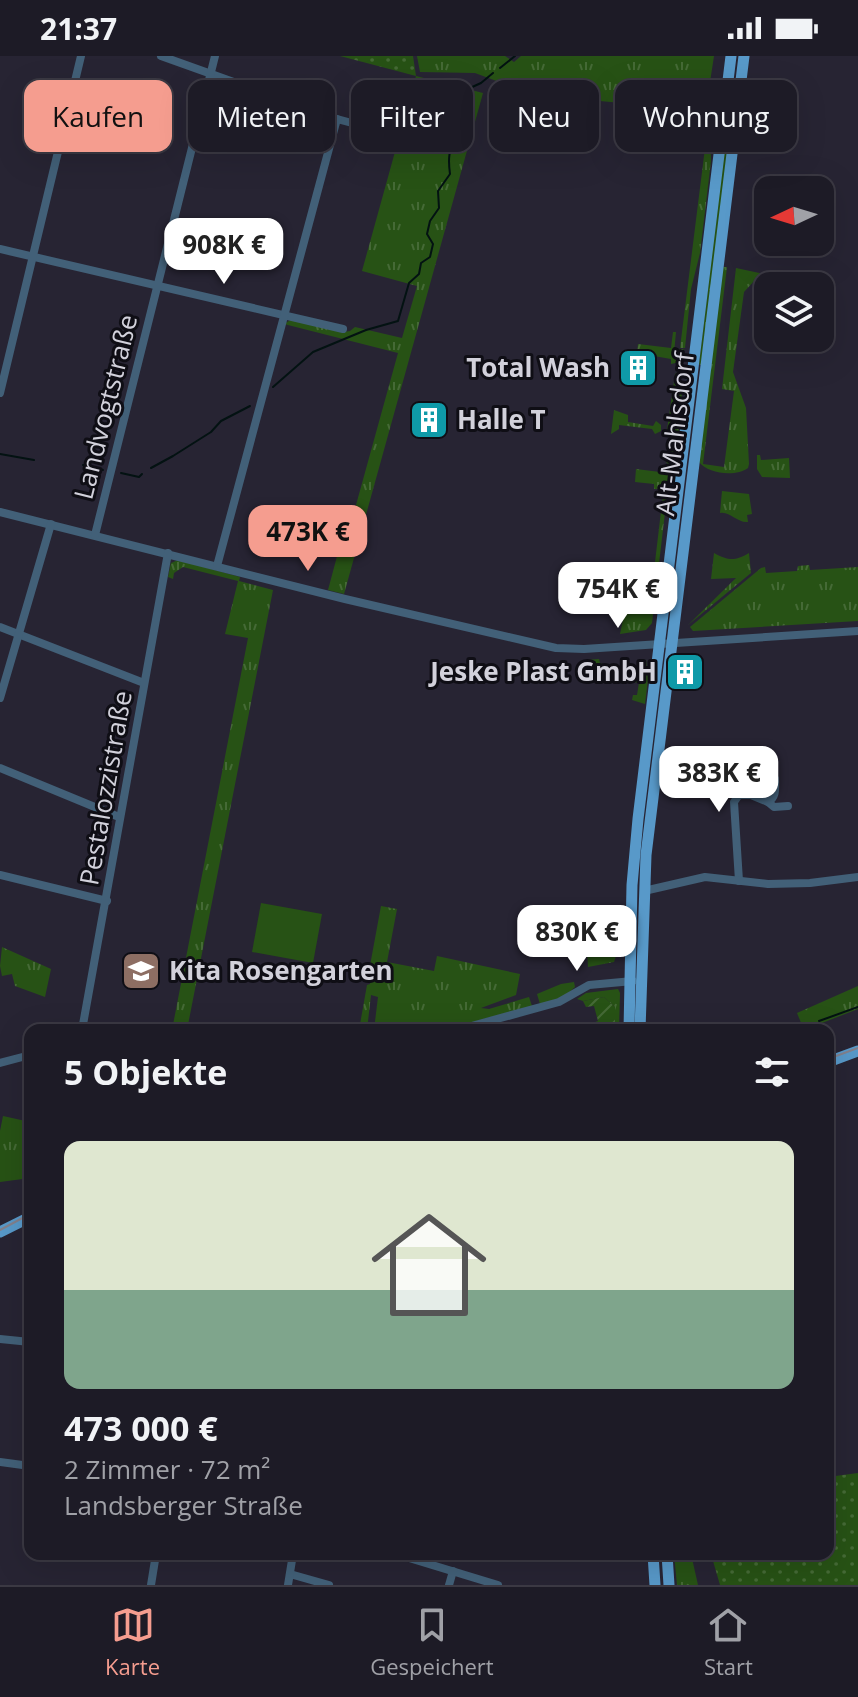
<!DOCTYPE html>
<html lang="de">
<meta charset="utf-8">
<style>
body{margin:0;font-family:"Open Sans",sans-serif;background:#2a2832;color:#f1f3f6;height:100vh;display:flex;flex-direction:column;font-size:30px;white-space:nowrap}
*{box-sizing:border-box;margin:0}
p{font-size:26px;color:#a0a1a7}
.icon{flex:none;width:44px;height:44px;fill:none;stroke:currentColor;stroke-width:2;stroke-linecap:round;stroke-linejoin:round}
.map{position:relative;flex:1;overflow:hidden}
.sheet{position:absolute;left:24px;top:968px;width:810px;height:536px;display:flex;flex-direction:column;background:#1d1b26;border-radius:16px;box-shadow:0 8px 32px #0002,0 0 0 2px #3b3943}
.sheet>*{flex:none}
.guide{position:absolute;left:24px;top:24px;width:810px;height:72px;display:flex;gap:16px}
.needle{width:52px;rotate:266deg}
.fabs{position:absolute;left:754px;top:120px;display:grid;gap:16px}
.fabs a{display:grid;place-items:center;width:80px;height:80px;border-radius:16px;background:#1d1b26;box-shadow:0 8px 32px #0002,0 0 0 2px #3b3943;font-size:40px}
.price{position:absolute;translate:-50% -68px;padding:0 18px;border-radius:16px;background:#fff;color:#222;font-size:26px;line-height:52px;filter:drop-shadow(0 2px 4px #0008)}
.price::after{content:'';position:absolute;left:50%;top:48px;width:24px;height:18px;margin-left:-12px;background:inherit;clip-path:polygon(0 0,100% 0,50% 100%)}
.price.current{background:#f59d8f;color:#111}
ul{padding:0;list-style:none}
li{display:grid;align-content:center;gap:16px;height:424px;padding:0 40px}
li+li{border-top:2px solid #3b3943}
li span{display:grid;place-items:center;height:248px;border-radius:16px;color:#555}
li>.icon{margin-inline-start:auto}
span .icon{width:144px;height:144px;fill:#fffc;stroke-width:1}
li b{font-size:34px}
h2{display:flex;justify-content:space-between;align-items:center;height:96px;padding:0 40px;font-size:34px}
.tag{padding:0 28px;border-radius:16px;background:#1d1b26;box-shadow:0 8px 32px #0002,0 0 0 2px #3b3943;font-size:28px;line-height:72px}
.tag.current{background:#f59d8f;color:#111}
.status{display:flex;justify-content:space-between;align-items:center;height:56px;padding:0 40px;background:#1d1b26;direction:ltr}
.status svg{height:22px;fill:currentColor}
.dock{display:flex;justify-content:space-around;align-items:center;height:112px;border-top:2px solid #3b3943;background:#1d1b26;font-size:22px;color:#a0a1a7}
.dock a{display:grid;justify-items:center;gap:4px}
.dock .current{color:#f59d8f}
.map>svg:first-child{display:block}
</style>
<div class="status"><b>21:37</b><svg viewBox="0 0 49 12"><path d="M0 12V9h3v3zM5 12V6h3v6zM10 12V3h3v9zM15 12V0h3v12zM26 1h20v11H26zM47 4h2v5h-2z"/></svg></div>
<div class="map">
<svg width="858" height="1529" viewBox="0 0 858 1529">
<defs>
<pattern id="grass-tufts" width="24" height="20" patternUnits="userSpaceOnUse" patternTransform="scale(2)"><rect width="24" height="20" fill="#275215"/><path d="M3 7l-1-3M5 7V3M7 7l1-3M15 17l-1-3M17 17v-4M19 17l1-3" fill="none" stroke="#456a36"/></pattern>
<pattern id="park-dots" width="8" height="8" patternUnits="userSpaceOnUse" patternTransform="scale(2)"><rect width="8" height="8" fill="#275215"/><path d="M2 2h.1M6 6h.1" fill="none" stroke="#456a36" stroke-width="1.8" stroke-linecap="round"/></pattern>
<pattern id="garden-furrows" width="10" height="10" patternUnits="userSpaceOnUse" patternTransform="scale(2)"><rect width="10" height="10" fill="#275215"/><path d="M-1 1l2-2M0 10L10 0M9 11l2-2" fill="none" stroke="#456a36"/></pattern>
</defs>
<rect width="100%" height="100%" fill="#272433"/>
<!-- grass -->
<g fill="url(#grass-tufts)">
<path d="M417 0H505L514 6 521 0H714L710 26 698 46 677 52 534 39 475 17 420 16Z"/>
<path d="M416 20 483 37 344 538 328 534 343 478H348L398 297 284 268 292 263 344 276 350 275 355 271 402 282 417 230 362 215Z"/>
<path d="M698 71 710 72 711 105 700 197 691 233 685 292H680L705 92 695 91Z"/>
<path d="M726 75H731L701 309 699 308Z"/>
<path d="M721 211H727L703 408 724 411 734 335 722 333 736 212 769 219 755 224 744 236 733 316 746 352 749 408 748 412C736 421 708 418 699 406Z"/>
<path d="M673 276H676L674 297H679L678 293H684L680 306 671 308V303L637 297 638 288 671 292Z"/>
<path d="M679 315C686 332 679 396 669 409L666 406 669 404 672 380 668 379 667 374 675 318Z"/>
<path d="M614 354 628 359V366L653 370 656 365 661 369V375L655 378 652 373 619 369V373L611 378Z"/>
<path d="M757 399H760L761 404 789 402 790 422 762 421 757 413Z"/>
<path d="M636 413 668 417V429H659L658 433H654V428L635 426Z"/>
<path d="M664 430 668 431 652 567 646 574 620 578 627 544 624 543 625 535 628 536V540L647 544 651 540Z"/>
<path d="M722 435 749 438 752 458 747 459 748 466C737 467 730 455 720 457Z"/>
<path d="M714 497C729 505 735 505 749 497L751 517 688 569 736 522 711 523Z"/>
<path d="M178 504 240 521 239 525 273 534 187 974H172L248 582 225 578 238 525 183 511 174 517 173 523 168 521 171 507Z"/>
<path d="M809 509 810 514 858 511V565L693 575 690 571 761 512 765 511 766 517 797 515 798 510Z"/>
<path d="M599 603 600 607 609 610V613L644 621 646 603 648 623 645 648 632 644 633 639H637L639 627 625 624V620L586 611 587 604Z"/>
<path d="M381 850 397 853 387 906 434 915 437 900 520 918 516 939 481 952 489 953 529 941 532 950 443 974H432L431 969 416 974H374L378 941 371 939 367 974H359L367 929 370 928 372 916 369 915Z"/>
<path d="M618 864 621 866V900H616L614 906 588 911 586 876C593 869 609 871 618 864Z"/>
<path d="M2 891 51 913 45 941 15 930 12 918 2 920 0 910Z"/>
<path d="M574 926 575 931 564 941 540 948 537 938 561 928Z"/>
<path d="M858 930V953L804 974 797 957Z"/>
<path d="M618 933 620 937 619 974H615V951L604 941 583 945 577 943 586 937Z"/>
<path d="M3 1060 30 1066V1122L0 1126V1075Z"/>
<path d="M674 1498H691L698 1529H677Z"/>
</g>
<!-- park -->
<g fill="url(#park-dots)">
<path d="M340 0H413L416 20Z"/>
<path d="M858 1417V1529H720L711 1498H828V1421Z"/>
</g>
<!-- garden -->
<path fill="url(#garden-furrows)" d="M604 941 615 951V974H576L598 965 594 950 586 951 583 945Z"/>
<!-- pitch -->
<path fill="#275215" d="M261 847 322 858 313 907 252 896Z"/>
<g fill="none" stroke-linecap="round" stroke-linejoin="round">
<!-- stream -->
<g stroke="#031212" stroke-width="2">
<path d="M500 12 515 0"/>
<path d="M273 331 313 296 366 274 398 265 409 227 419 218 421 207 430 201 433 188 427 178 430 165 439 152 438 135 450 118C446 88 455 93 460 69 462 57 455 49 459 37L481 27 493 17"/>
<path d="M0 398 34 404"/>
<path d="M83 409 103 414"/>
<path d="M151 412 173 400 211 376 221 365 250 350"/>
<path d="M121 417 139 421 142 418"/>
<path d="M819 965 858 951"/>
</g>
<!-- minor -->
<g stroke="#426078" stroke-width="8">
<path d="M161 0 337 63 393 78"/>
<path d="M0 193 343 273"/>
<path d="M0 337 81 0"/>
<path d="M0 456 345 543 556 592 584 593 858 575"/>
<path d="M95 479 215 0"/>
<path d="M217 510 337 63"/>
<path d="M0 571 144 627"/>
<path d="M0 642 51 468"/>
<path d="M0 712 119 761"/>
<path d="M768 746 774 751 788 750"/>
<path d="M0 819 107 845"/>
<path d="M739 825 734 746 739 739H751L768 746C777 741 775 732 775 723"/>
<path d="M644 835 705 821 768 828 810 827 858 821"/>
<path d="M82 974 168 497"/>
<path d="M457 974 559 946 589 929 633 925"/>
<path d="M0 1007 30 999"/>
<path d="M0 1283 30 1286"/>
<path d="M0 1406 30 1410"/>
<path d="M396 1498 498 1529"/>
<path d="M290 1518 329 1529"/>
<path d="M151 1529 156 1498"/>
<path d="M288 1529 293 1498"/>
<path d="M449 1529 453 1515"/>
</g>
<!-- major -->
<g stroke="#5899c9" stroke-width="11">
<path d="M629 974 632 829 638 763 731 0"/>
<path d="M640 974 646 799 744 0"/>
<path d="M828 1006 858 995"/>
<path d="M0 1176 30 1161"/>
<path d="M653 1498 655 1529"/>
<path d="M667 1498 669 1529"/>
</g>
<!-- tram -->
<g stroke="#82808c" stroke-width="2">
<path d="M828 1003 858 992"/>
<path d="M0 1174 30 1158"/>
</g>
</g>
<!-- icons -->
<defs>
<g id="building-square" transform="scale(2)"><rect x="-9" y="-9" width="18" height="18" rx="4" fill="#0f9aa8" stroke="#0f0e15"/><path d="M-4-6H4V6H1V3H-1V6H-4ZM-2.5-4.3h1.7v1.8h-1.7ZM.8-4.3h1.7v1.8H.8ZM-2.5-1h1.7V.8h-1.7ZM.8-1h1.7V.8H.8Z" fill="#fff"/></g>
<g id="school-square" transform="scale(2)"><rect x="-9" y="-9" width="18" height="18" rx="4" fill="#8d6e63" stroke="#0f0e15"/><path d="M0-5L7-2L0 1L-7-2ZM-4 1L0 2.5L4 1V4Q0 6-4 4Z" fill="#fff"/></g>
</defs>
<g fill-rule="evenodd">
<use href="#building-square" x="638" y="312"/>
<use href="#building-square" x="429" y="364"/>
<use href="#building-square" x="685" y="616"/>
<use href="#school-square" x="141" y="915"/>
</g>
<g text-anchor="middle" stroke-width="6" stroke-linejoin="round" paint-order="stroke">
<!-- poi labels -->
<g font-size="26" font-weight="bold" fill="#d2d1db" stroke="#0f0e15" text-anchor="end">
<text x="610" y="321">Total Wash</text>
<text x="457" y="373" text-anchor="start">Halle T</text>
<text x="657" y="625">Jeske Plast GmbH</text>
<text x="169" y="924" text-anchor="start">Kita Rosengarten</text>
</g>
<!-- street labels -->
<g font-size="26" fill="#d2d1db" stroke="#0f0e15">
<text transform="translate(106 351) rotate(-76)" y="9">Landvogtstraße</text>
<text transform="translate(675 378) rotate(-83)" y="9">Alt-Mahlsdorf</text>
<text transform="translate(106 732) rotate(-80)" y="9">Pestalozzistraße</text>
</g>
</g>
</svg>
<div class="fabs">
<a><svg class="needle" viewBox="-14 -14 28 28"><path d="M0-13l5 13h-10z" fill="#e53935"/><path d="M0 13l5-13h-10z" fill="#a0a1a7"/></svg></a>
<a><svg class="icon" aria-label="layers" viewBox="0 0 24 24"><path d="M12 4l9 5-9 5-9-5zM3 14l9 5 9-5"/></svg></a>
</div>
<b class="price" style="left:224px;top:230px">908K €</b>
<b class="price current" style="left:308px;top:517px">473K €</b>
<b class="price" style="left:618px;top:574px">754K €</b>
<b class="price" style="left:719px;top:758px">383K €</b>
<b class="price" style="left:577px;top:917px">830K €</b>
<div class="guide">
<a class="tag current">Kaufen</a>
<a class="tag">Mieten</a>
<a class="tag">Filter</a>
<a class="tag">Neu</a>
<a class="tag">Wohnung</a>
</div>
<section class="sheet">
<h2>5 Objekte<svg class="icon" aria-label="filters" viewBox="0 0 24 24"><path d="M4 7h16M4 17h16"/><circle cx="9" cy="7" r="2"/><circle cx="15" cy="17" r="2"/></svg></h2>
<ul>
<li><span style="background:linear-gradient(#dfe7d0 60%,#7fa58c 0)"><svg class="icon" aria-label="home" viewBox="0 0 24 24"><path d="M3 11l9-7 9 7M6 9v11h12V9"/></svg></span><div><b>473 000 €</b><p>2 Zimmer · 72 m²</p><p>Landsberger Straße</p></div></li>
</ul>
</section>
</div>
<nav class="dock">
<a class="current"><svg class="icon" aria-label="map" viewBox="0 0 24 24"><path d="M3 6l6-2 6 2 6-2v14l-6 2-6-2-6 2zM9 4v14M15 6v14"/></svg>Karte</a>
<a><svg class="icon" aria-label="saved" viewBox="0 0 24 24"><path d="M7 4h10v16l-5-4-5 4z"/></svg>Gespeichert</a>
<a><svg class="icon" aria-label="home" viewBox="0 0 24 24"><path d="M3 11l9-7 9 7M6 9v11h12V9"/></svg>Start</a>
</nav>
